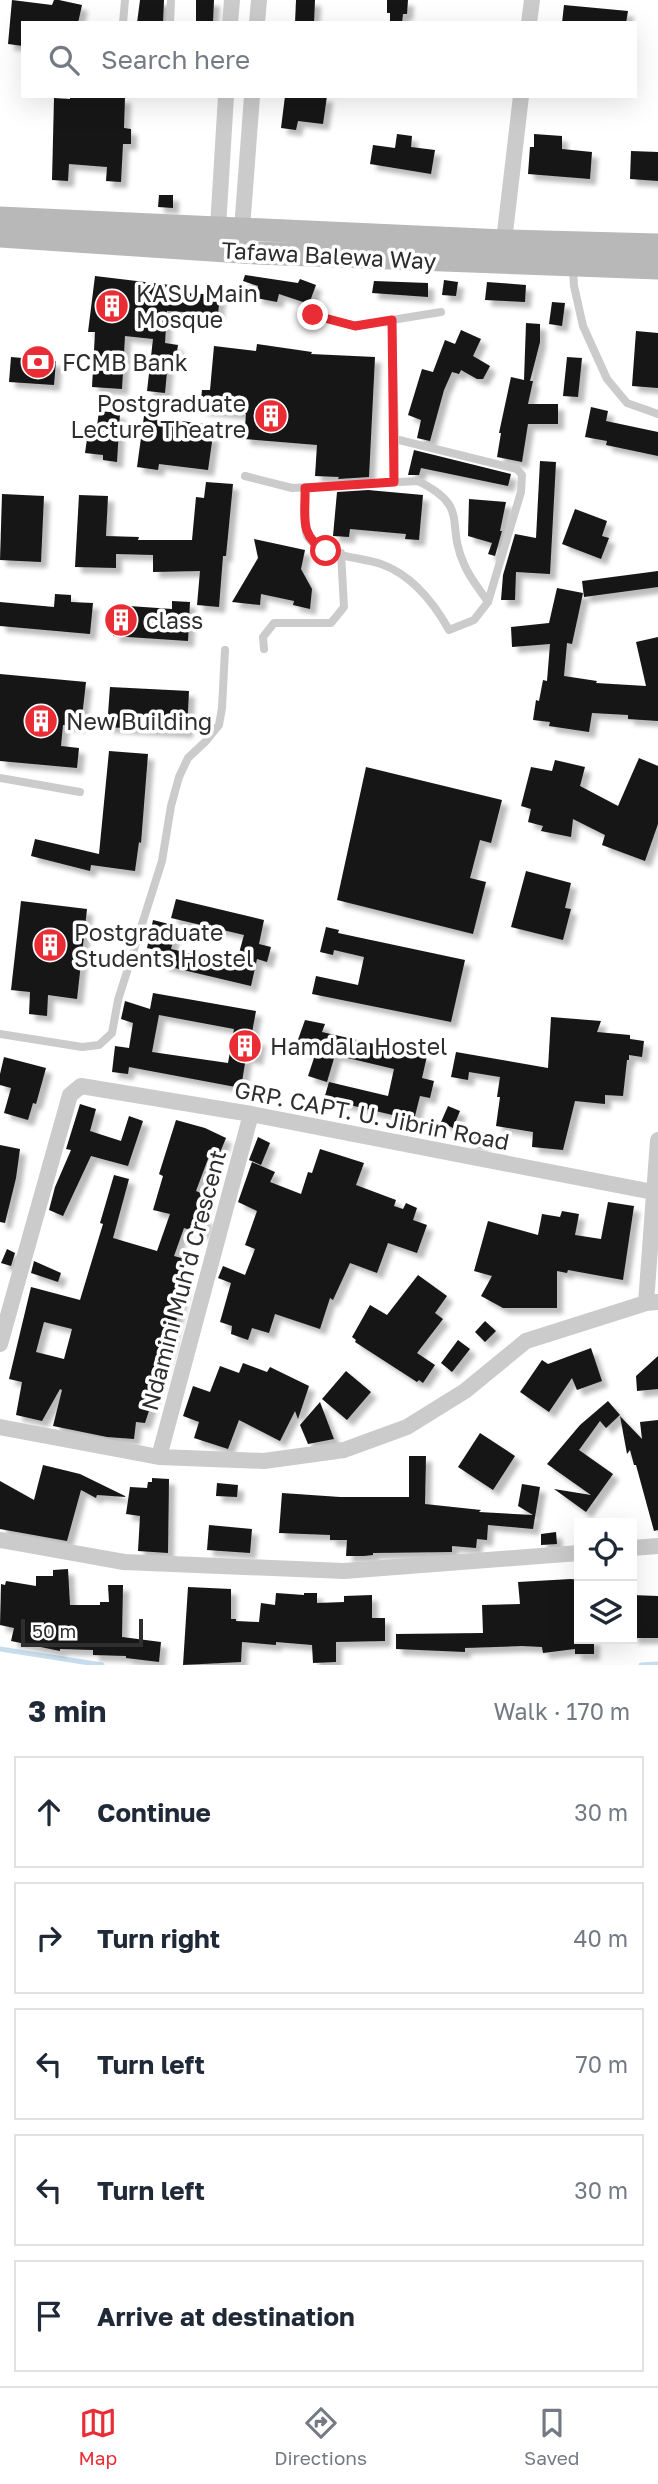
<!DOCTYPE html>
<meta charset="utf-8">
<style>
:root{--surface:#fff;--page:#f6f6f7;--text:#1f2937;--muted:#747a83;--line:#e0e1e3;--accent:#ea2c34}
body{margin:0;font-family:"Golos Text",sans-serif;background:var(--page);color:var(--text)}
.controls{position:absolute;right:21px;bottom:21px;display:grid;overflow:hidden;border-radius:0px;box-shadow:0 7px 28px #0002}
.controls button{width:63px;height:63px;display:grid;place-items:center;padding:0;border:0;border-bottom:2px solid var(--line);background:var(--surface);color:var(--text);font:35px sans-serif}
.scale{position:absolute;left:21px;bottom:18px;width:122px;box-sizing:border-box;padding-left:7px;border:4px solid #2e2e2e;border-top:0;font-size:19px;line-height:24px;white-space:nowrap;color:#2e2e2e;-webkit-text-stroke:5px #fff;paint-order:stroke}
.stop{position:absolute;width:21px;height:21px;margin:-16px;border:5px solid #ea2c34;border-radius:50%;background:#fff}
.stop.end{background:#ea2c34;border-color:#fff;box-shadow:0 2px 7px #0008}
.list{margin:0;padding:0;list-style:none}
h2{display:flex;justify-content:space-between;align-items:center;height:91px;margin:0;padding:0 28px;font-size:30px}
h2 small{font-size:23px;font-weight:400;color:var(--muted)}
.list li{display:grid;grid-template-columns:46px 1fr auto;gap:21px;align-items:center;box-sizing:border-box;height:112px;margin:0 14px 14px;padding:0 14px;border:2px solid var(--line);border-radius:0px}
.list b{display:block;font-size:26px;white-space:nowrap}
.list em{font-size:23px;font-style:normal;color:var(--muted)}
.icon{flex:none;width:38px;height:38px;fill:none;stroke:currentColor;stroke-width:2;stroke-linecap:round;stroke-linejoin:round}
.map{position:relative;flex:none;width:658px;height:1665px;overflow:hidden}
.search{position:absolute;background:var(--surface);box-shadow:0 7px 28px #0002;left:21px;right:21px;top:21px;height:77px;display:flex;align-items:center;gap:18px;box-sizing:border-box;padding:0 24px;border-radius:0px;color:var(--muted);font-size:26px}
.sheet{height:721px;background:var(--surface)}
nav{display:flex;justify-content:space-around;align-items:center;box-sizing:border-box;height:98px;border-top:2px solid var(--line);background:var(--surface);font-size:19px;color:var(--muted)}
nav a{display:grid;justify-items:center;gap:4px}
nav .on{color:var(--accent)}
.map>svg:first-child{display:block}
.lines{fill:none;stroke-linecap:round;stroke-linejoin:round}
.stream{stroke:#c7dded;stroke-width:5}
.building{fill:#151515;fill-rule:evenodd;filter:url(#shadow)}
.service{stroke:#cbcbcb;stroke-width:8}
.minor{stroke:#cbcbcb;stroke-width:16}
.secondary{stroke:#b8b8b8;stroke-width:23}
.route{stroke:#ea2c34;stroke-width:9}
.labels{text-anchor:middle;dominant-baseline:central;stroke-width:7;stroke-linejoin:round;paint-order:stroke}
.street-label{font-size:23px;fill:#2e2e2e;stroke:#fff}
.poi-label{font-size:23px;fill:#2e2e2e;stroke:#fff;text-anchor:start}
</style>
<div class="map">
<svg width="658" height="1665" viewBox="0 0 658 1665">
<defs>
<filter id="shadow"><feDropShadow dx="6" dy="6" stdDeviation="2" flood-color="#0004"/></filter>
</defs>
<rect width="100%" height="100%" fill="#fff"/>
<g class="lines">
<path class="stream" d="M0,1649L102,1665
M641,1665L658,1664"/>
</g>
<path class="building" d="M12,0L52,5L54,0H59L82,5L78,23H23V46L8,44Z
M140,0H164L163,23H137Z
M196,0H214L213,22H196Z
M296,0H315L314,23H295Z
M387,0H408L407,14H403L402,23H390V13H387Z
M564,5L628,11L626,23H562Z
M70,96L125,97L124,128L131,129V144H123L121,182L106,181L107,167L69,164L68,181L52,180L54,98L70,99Z
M285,96H327L323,124L298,121L296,130L281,128Z
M397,134L412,136L411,147L435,150L431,174L370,164L373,145L395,148Z
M534,134L562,136V149L592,152L590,179L528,174L530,147H534Z
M631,151L658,152V181L630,179Z
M159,195H173V208L158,207Z
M245,275L298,283L300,279L316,285L309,304L279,294L277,302L256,298L258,286L243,281Z
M95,276L170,285V292L220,295L218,314L167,311L165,343L178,345L176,358L171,357L168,361L165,393L147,391L153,339L125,336L122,389L92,387L95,332H88Z
M444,280L458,282L456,296L442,295Z
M374,281L428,283V297L372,293Z
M487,282L526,285L525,302L485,300Z
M552,302L565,303L562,326L549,324Z
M526,323L540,324V342L530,381H533L528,404H558V424H528L522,462L497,457L501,433H499L511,377L524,380Z
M461,330L481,339L473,356L490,366L483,379H477L461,370L459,374L452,372L444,390L430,441L417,438L421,420L408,415L422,369L433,372L445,340L455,344Z
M636,331L658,333V388L632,386Z
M257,344L312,352L311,354L375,357L369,477L338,479L339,477L315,476L317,445L244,439L246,414L200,409L202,390H210L214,346L256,351Z
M11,357L56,361L54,385L9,382Z
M567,357L582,358L578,397L563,396Z
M591,407L608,411L606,421L658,432V456L606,445L607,441L585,437Z
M99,411L120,413L117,462L103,460V455L85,453L89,425L97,426Z
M144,416L204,424L203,434L213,435L208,470L159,464L158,470L137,467Z
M414,450L511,474L508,486L421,468L419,475H408Z
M540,461L556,462L550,574L516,572L515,600H501L503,575L515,534L536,538Z
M206,482L233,484L226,556H223L219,607L197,605L200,571L153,572V555L116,554V568L75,567L79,495L108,496L106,536L139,537L138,540H192L196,497L204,498Z
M368,490L423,495L419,540L405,539L406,534L350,529L349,537L333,536L337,492Z
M2,494L44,496L41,562L0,560Z
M469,499L506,502L500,531H502L495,556L488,554L492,543L468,536Z
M575,509L607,521L602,536L609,538L601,559L562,544Z
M254,539L305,550L301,569L312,589L310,609L293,605L294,601L261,594L260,605L232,602L258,558Z
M658,571V587L584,597L582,581Z
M557,588L583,593L572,644L567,643L564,676L597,681L596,683L646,686L636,642L658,637V721L628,719V715L592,713L589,732L549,726L550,722L533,720L536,700L539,701L543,680L547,681L550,644L512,647L511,627L549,623Z
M55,594L71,595V602L93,603L90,634L0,626V602L54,607Z
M172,601L190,602L188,641L113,636L115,605L172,609Z
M0,674L86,682L81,726L63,725L61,746L79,748L77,768L0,761Z
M110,687L189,691L187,732L107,727Z
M109,751L148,754L141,843L139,842L135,871L91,865L90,871L31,856L35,839L99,854Z
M639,758L658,766V824L645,861L602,845L605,835L573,819L571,837L541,831L543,826L528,822L531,809L521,806L531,767L552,771L555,760L585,767L580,786L618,806Z
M366,767L502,800L491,843L480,840L470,878L486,882L473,934L337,900Z
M526,871L571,883L565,908L571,909L563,940L511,927Z
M176,899L264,920L259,944L271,947L267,962L257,959L251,986L162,965L165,952L147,948L153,920L177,926L171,949L236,964L244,935L171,918Z
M21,901L87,909L77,999L48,995L47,1016L29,1014L30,992L11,990Z
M326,927L339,930L338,933L465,960L451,1022L312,994L316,976L358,985L364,957L334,950L333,955L320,952Z
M153,993L256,1011L251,1038L260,1040L257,1059L246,1057L241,1088L129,1067L128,1074L112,1072L115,1046L129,1048L133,1023L121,1019L125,1001L150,1009ZM159,1015L234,1029L228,1063L152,1052Z
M551,1017L601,1021L597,1032L630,1035V1039L644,1041L642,1057L629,1055V1060H627L623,1096L605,1095V1104L575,1101L563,1150L532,1147L533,1132L496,1126L500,1097H497L500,1077L469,1072L468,1080L451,1077L456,1052L548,1068Z
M305,1020L325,1024L322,1032L427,1056L422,1078L434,1081L430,1098L420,1096L414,1120L324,1099L329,1082L388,1096L394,1069L335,1055L327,1082L308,1076L315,1055L295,1048Z
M4,1057L46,1068L36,1104L33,1103L28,1120L4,1113L11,1088L0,1085V1074Z
M80,1104L96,1109L90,1131L121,1141L129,1116L143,1121L128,1166L91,1156L63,1216L49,1210L55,1187L71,1150L66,1149Z
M448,1106L460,1111L453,1128L441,1122Z
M176,1120L205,1128L226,1138L219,1155L211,1151L196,1191L208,1196L201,1217L207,1219L202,1234L184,1228L174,1256L185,1259L179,1280L186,1282L172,1337H173L145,1423L136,1422L134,1439L107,1437L53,1426L62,1390L60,1389L42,1421L16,1415L22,1382L9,1379L31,1287L80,1300L103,1224L100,1223L114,1175L129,1179L113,1238L157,1251L170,1214L153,1210L163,1176L159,1174ZM44,1322L72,1329L64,1359L36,1352Z
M469,1130L486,1133L484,1145L467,1143Z
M258,1137L270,1143L261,1165L249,1160Z
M0,1145L20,1149L16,1178L5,1223L0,1222Z
M320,1149L364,1163L356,1185L396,1200L394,1206L403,1209L406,1203L417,1208L413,1220L427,1225L417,1253L388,1243L377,1273L350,1263L333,1300L330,1298L320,1329L275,1314L269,1333L252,1328L248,1340L231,1334L232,1326L220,1322L231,1283L218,1278L223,1266L245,1275L255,1249L245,1245L257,1211L238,1202L252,1162L275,1172L270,1182L301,1194L308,1172L312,1173Z
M608,1202L634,1206L623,1280L568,1270L567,1273L557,1271V1308H503L481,1296L492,1276L474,1271L488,1221L538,1235L542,1214L560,1217L562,1211L579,1214L575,1235L601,1239Z
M7,1249L15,1253L11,1266L1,1263Z
M34,1261L61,1273L58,1282L31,1273Z
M418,1275L447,1296L435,1313L443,1319L417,1353L435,1365L423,1383L419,1380L417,1382L355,1342L356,1340L352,1337L370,1305L387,1315Z
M485,1321L496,1331L485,1342L475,1332Z
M458,1340L470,1349L452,1372L441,1363Z
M591,1348L602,1381L577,1390L572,1378L549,1412L520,1392L542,1360L548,1364Z
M658,1356V1389L637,1391L636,1376Z
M243,1363L267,1372L270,1367L309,1386L298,1419L295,1411L280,1441L239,1420L228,1449L194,1438L199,1422L183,1416L193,1386L210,1392L220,1366L239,1373Z
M346,1371L371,1392L347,1420L322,1399Z
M608,1401L620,1415L606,1428L600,1421L579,1450L613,1474L586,1512L554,1489L591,1495L547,1464L580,1425Z
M320,1402L334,1439L308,1444L300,1425Z
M620,1416L642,1439L640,1422L658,1420V1530L654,1531L636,1465H634L630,1450L627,1454Z
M480,1433L515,1456L493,1490L458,1467Z
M409,1456H426L425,1504L481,1510L479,1512L533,1515L518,1506L522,1484L540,1487L533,1529L488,1525L487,1540L477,1539L476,1548L452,1546V1552L373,1553V1555L364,1556H346L347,1540H330V1535L279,1533L282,1493L340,1497H409Z
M43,1465L80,1474L127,1497L97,1495L96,1498L81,1490L67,1541L0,1529V1481L34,1500Z
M152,1478L169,1479L168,1553L138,1551L140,1516L126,1514L130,1487L147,1488L148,1482H152Z
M217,1483L238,1485L237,1497L216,1496Z
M209,1525L252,1529L250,1553L207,1550Z
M556,1532L557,1544L541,1545V1534Z
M68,1569L70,1605H100V1602H109L108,1585H123L122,1637L161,1642L159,1662L126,1658V1656L93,1655V1650L60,1649V1651L11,1641L14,1628L0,1625L1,1584L5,1585L6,1581L36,1586V1576H53V1570Z
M571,1579L579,1580V1639H594V1654H575V1649L543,1653L542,1647L522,1646L465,1648V1652L396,1649V1634L483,1633L482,1605L520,1604L518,1582Z
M188,1587L231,1589V1619H236V1621L259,1622L261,1603L275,1605L276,1593L304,1595V1593H317V1603L344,1602V1596L372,1595V1618H385V1641L336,1642V1662L313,1663L312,1645L276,1642V1645L242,1642L241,1662L183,1665Z
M632,1595L658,1596V1638H632Z"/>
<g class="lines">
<path class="service" d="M123,23L125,0
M170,23L171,0
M573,268L574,286L583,326L607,379L627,403L658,414
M313,315L355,326L441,312
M245,476L292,488L418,481C471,507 445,523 464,564C469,577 480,590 488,602
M394,482L395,439
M305,488C305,499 303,527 307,536C318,556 361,557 381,564C412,575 434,603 449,630L474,620L488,602L521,492L522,475L517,469L395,439L392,320
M264,649L263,637L274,623H331L344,607L341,553
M0,778L80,792
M0,1034L82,1047L99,1045L112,1033L118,1000L162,861L171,806L179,777L188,758L206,741L219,725L222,708L225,650"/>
<path class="minor" d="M230,23L232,0
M257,23L259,0
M529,23L532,0
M218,227L226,96
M242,229L252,96
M504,241L521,96
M646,1303L658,1140
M0,1344L70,1095L81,1086L251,1114L653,1192
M0,1427L159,1457L264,1461L344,1450L407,1427L465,1391L526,1341L646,1303L658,1302
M159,1457L251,1114
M0,1540L124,1562L344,1571L579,1553
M632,1548L658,1546"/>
<path class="secondary" d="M0,218L504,241L658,245
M0,236L257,253L658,268"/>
</g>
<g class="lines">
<path class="route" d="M313,315L355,326L392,320L394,482L305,488C306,517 298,535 326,551"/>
</g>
<defs>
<g id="building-disc" transform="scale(1.75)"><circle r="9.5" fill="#ea2c34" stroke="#fff"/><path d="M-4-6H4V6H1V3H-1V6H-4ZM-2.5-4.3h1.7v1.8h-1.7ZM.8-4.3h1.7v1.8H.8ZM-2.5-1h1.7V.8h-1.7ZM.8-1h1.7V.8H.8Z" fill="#fff"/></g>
<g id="bank-disc" transform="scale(1.75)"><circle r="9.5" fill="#ea2c34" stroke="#fff"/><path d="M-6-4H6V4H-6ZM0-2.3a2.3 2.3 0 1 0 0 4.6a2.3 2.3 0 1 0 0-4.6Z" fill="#fff"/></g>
</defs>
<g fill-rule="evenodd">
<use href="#building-disc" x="112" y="306"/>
<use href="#bank-disc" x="38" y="362"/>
<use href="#building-disc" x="271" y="416"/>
<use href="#building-disc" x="121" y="620"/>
<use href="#building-disc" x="41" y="721"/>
<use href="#building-disc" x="50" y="945"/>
<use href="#building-disc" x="245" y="1046"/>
</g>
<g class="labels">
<g class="street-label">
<text transform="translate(329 255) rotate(3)">Tafawa Balewa Way</text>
<text transform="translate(372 1115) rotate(11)">GRP. CAPT. U. Jibrin Road</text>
<text transform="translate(183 1280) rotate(-75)">Ndamini Muh'd Crescent</text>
</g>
<g class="poi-label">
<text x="136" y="293">KASU Main<tspan x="136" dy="26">Mosque</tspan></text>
<text x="62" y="362">FCMB Bank</text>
<text x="246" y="403" text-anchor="end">Postgraduate<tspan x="246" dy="26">Lecture Theatre</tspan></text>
<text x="146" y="620">class</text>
<text x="66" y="721">New Building</text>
<text x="74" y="932">Postgraduate<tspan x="74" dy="26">Students Hostel</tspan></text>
<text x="270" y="1046">Hamdala Hostel</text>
</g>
</g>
</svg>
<div class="controls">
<button><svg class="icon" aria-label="locate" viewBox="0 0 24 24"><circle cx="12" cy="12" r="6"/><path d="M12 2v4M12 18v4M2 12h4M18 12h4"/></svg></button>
<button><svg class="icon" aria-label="layers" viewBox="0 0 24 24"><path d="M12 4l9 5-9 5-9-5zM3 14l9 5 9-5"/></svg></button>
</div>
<div class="scale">50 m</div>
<div class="stop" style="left:326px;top:551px"></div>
<div class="stop end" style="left:313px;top:315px"></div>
<div class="search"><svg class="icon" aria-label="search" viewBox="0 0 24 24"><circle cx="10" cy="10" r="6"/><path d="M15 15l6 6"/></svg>Search here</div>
</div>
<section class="sheet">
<h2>3 min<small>Walk · 170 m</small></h2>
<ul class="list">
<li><svg class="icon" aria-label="ahead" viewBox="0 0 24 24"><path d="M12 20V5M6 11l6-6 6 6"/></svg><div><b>Continue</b></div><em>30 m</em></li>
<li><svg class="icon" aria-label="right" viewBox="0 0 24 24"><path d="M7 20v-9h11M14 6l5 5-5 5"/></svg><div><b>Turn right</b></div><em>40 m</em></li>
<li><svg class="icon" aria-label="left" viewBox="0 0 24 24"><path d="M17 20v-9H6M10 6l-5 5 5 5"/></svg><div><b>Turn left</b></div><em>70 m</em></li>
<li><svg class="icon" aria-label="left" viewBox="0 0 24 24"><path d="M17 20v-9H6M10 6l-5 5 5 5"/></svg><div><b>Turn left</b></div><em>30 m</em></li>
<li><svg class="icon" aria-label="arrive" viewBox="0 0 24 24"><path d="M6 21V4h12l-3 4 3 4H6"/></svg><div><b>Arrive at destination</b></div></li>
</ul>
</section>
<nav>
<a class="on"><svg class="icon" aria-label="map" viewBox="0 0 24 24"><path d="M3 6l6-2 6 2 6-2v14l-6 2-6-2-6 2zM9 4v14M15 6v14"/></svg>Map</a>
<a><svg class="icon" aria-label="directions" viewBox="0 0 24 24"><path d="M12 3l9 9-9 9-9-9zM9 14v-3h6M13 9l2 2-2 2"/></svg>Directions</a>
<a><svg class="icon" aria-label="saved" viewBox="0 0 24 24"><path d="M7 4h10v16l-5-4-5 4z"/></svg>Saved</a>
</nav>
